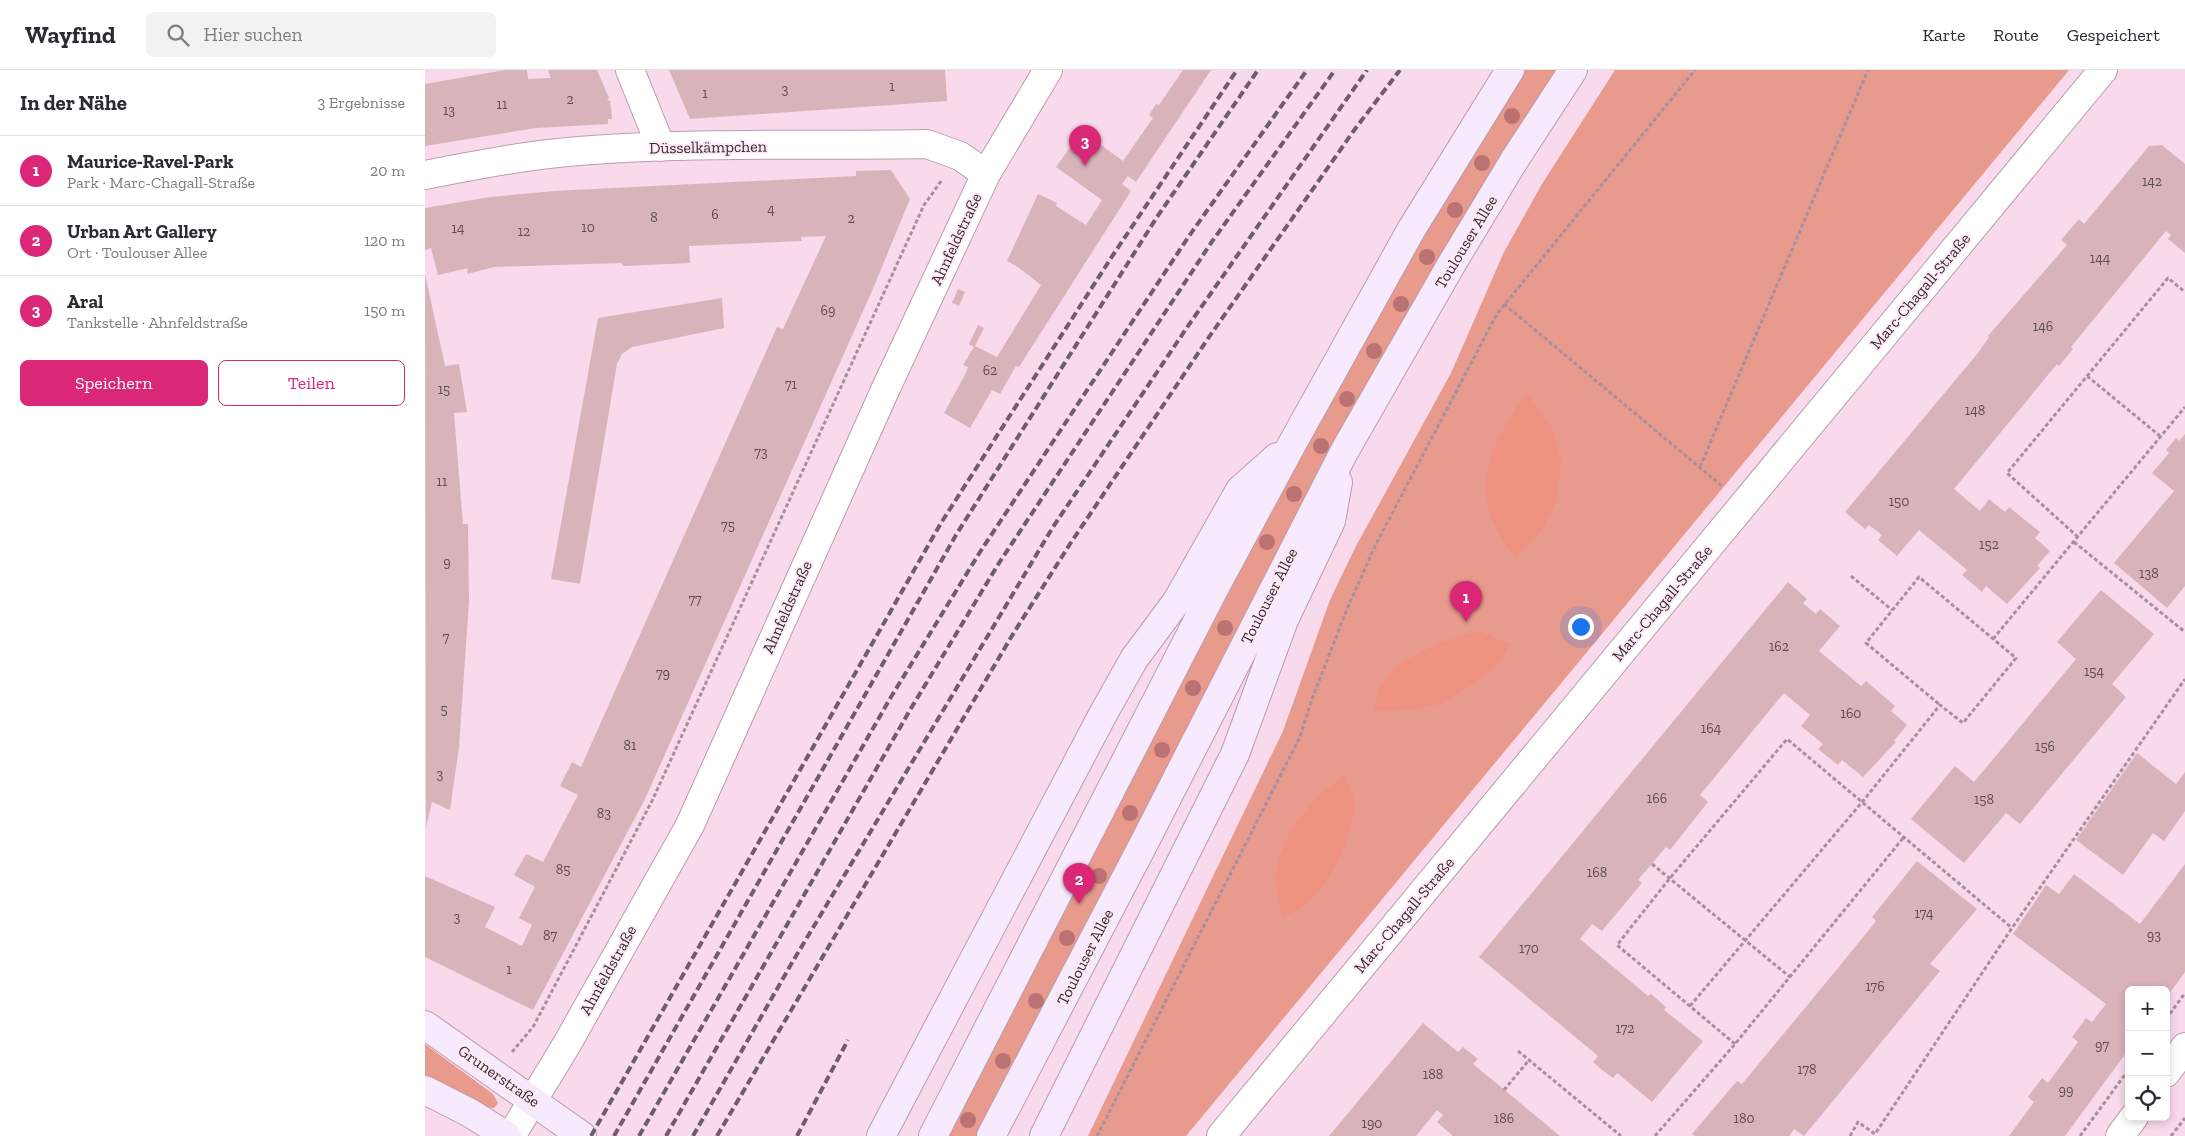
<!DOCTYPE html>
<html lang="de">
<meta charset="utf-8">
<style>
:root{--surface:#fff;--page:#f2f2f3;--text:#2b2b33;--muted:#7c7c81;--line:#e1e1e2;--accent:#db2777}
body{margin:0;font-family:"Zilla Slab",serif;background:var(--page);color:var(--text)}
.controls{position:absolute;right:15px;bottom:15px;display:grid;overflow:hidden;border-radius:8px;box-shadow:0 2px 8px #0003}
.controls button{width:45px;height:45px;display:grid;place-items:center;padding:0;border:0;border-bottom:1px solid var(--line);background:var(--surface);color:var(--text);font:25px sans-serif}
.you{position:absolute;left:1155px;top:556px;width:18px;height:18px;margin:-12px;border:4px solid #fff;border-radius:50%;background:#1a73e8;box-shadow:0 0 0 8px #1a73e833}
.badge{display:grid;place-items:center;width:32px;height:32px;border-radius:50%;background:var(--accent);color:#fff;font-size:16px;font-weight:700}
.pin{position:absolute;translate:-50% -41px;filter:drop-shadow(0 1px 2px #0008)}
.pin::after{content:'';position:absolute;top:26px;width:18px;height:15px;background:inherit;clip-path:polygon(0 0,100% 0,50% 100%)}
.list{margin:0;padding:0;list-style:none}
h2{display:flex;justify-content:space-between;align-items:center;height:65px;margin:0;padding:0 20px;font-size:21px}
h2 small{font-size:16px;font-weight:400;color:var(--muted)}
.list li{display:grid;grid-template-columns:32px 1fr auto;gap:15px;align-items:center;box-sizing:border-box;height:70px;padding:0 20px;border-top:1px solid var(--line)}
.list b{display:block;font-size:19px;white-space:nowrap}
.list p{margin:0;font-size:16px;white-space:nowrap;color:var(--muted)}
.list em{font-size:16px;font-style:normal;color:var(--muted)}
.actions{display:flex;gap:10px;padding:15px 20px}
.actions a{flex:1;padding:11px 0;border:1px solid var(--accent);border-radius:8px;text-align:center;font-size:18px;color:var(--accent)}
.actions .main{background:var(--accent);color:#fff}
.icon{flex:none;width:28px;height:28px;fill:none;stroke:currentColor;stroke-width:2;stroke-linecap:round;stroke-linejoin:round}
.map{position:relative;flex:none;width:1760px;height:1066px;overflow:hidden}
header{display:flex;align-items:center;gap:30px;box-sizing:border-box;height:70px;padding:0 25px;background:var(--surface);border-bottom:1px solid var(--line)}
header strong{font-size:24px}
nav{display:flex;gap:28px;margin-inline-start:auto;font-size:18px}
.search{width:350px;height:45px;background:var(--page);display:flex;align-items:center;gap:12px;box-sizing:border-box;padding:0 18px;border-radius:8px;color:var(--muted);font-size:19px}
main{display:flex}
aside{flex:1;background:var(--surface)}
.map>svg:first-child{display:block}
.green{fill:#e89a8c}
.forest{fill:#ef9282}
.building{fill:#d9b3ba}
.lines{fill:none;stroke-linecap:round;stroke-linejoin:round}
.minor-casing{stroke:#bb9caf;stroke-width:30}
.secondary-casing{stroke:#bb9caf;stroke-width:30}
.path{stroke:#a7909e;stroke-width:3;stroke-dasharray:4 2.5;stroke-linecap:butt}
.minor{stroke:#fff;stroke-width:28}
.secondary{stroke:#f8eafd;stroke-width:28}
.rail{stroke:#6f5d69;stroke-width:4;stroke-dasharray:8 4;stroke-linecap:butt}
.tree{fill:#bb7273}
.labels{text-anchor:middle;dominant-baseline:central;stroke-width:4;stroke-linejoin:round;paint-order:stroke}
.number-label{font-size:14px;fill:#5e4c53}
.street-label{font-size:16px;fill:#352931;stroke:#feeaf6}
</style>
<header>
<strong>Wayfind</strong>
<div class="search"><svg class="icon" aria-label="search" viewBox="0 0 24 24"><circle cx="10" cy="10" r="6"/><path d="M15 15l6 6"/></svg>Hier suchen</div>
<nav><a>Karte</a><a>Route</a><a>Gespeichert</a></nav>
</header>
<main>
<aside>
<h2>In der Nähe<small>3 Ergebnisse</small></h2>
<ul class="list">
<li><span class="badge">1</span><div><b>Maurice-Ravel-Park</b><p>Park · Marc-Chagall-Straße</p></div><em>20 m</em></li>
<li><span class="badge">2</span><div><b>Urban Art Gallery</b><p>Ort · Toulouser Allee</p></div><em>120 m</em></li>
<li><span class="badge">3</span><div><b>Aral</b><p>Tankstelle · Ahnfeldstraße</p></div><em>150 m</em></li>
</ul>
<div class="actions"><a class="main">Speichern</a><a>Teilen</a></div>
</aside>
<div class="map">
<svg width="1760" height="1066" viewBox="0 0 1760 1066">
<rect width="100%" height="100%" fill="#f9d9ec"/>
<path class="green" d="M1101,0H1135L553,1066H521L629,860L782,559L961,226Z
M1190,0H1644L761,1066H663L858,661L905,530L930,478L1026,303L1079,182L1117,114Z
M0,974L68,1024L73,1033L69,1038L61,1037L0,1005Z"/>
<path class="forest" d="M1102,322L1127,358L1136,390L1132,429L1116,462L1090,487C1040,425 1062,380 1102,322Z
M1055,561L1085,574L1074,593L1045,616L1016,634L988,639L948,640L955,616L975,593L1012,574Z
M920,705C923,714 928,724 930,734C931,739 928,747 926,753C918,790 895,834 857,847C854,832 849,812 852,797C860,759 889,726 920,705Z"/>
<path class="building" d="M80,0H102L103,9L126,8L123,0H172L184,28L182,31L185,30L187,49H183V54L111,58L0,76V14Z
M244,0H520L522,31L265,49Z
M758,0H786L711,112L703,106L697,114L706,121L594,297L591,296L575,324L567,320L545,358L519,343L541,303L543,297L538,295L549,277L544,274L553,255L559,258L550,276L572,287L616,215L593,197L582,191L613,124L632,133L631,136L661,155L677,130L631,97L657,61L698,91L728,48L724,45L731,34L734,35Z
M1737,75L1760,94V183L1743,169L1746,165L1741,161L1646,277L1648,279L1634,296L1632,294L1529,419L1555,441L1564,429L1580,442L1584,437L1615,462L1610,468L1625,481L1612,496L1615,498L1582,534L1561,516L1557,522L1537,505L1542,500L1494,460L1472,486L1453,470L1457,465L1444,455L1440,459L1420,442L1553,283L1564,267L1563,266L1642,175L1636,170L1654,149L1659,154L1724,76Z
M466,100L485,129L447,221L220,729L108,940L0,887V806L70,837L60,857L97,876L107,855L94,848L110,817L89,805L101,784L118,792L153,725L135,716L147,692L156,697L352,257L358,259L401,166L376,167L377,171L264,176L265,193L198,196L197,193L69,197L42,204L43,198L13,205L6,178L0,180V138L65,127L129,121L431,106V101Z
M0,204L20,296L34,294L42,342L29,343L38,454H43L44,531L34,677L25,740L7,732L1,757Z
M533,219L540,222L534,236L527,233Z
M297,228L299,258L207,277L197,284L192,294L155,514L126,509L173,248Z
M1760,364V516L1742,538L1689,493L1749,421L1727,403L1744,383L1741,380L1751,368L1754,371Z
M1363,512L1382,529L1378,533L1391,544L1395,539L1415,556L1394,581L1436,616L1441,611L1470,636L1466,641L1482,655L1469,671L1471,672L1438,707L1417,690L1413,695L1393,679L1398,674L1376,656L1385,645L1359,623L1275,725L1283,732L1245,780L1241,777L1213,810L1217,813L1177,861L1167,854L1155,869L1223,926L1226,924L1241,937L1239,940L1278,971L1227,1032L1192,1003L1188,1008L1177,1000L1168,992L1173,986L1054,887Z
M1676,520L1729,564L1687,614L1701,627L1595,754L1581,743L1539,793L1486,749L1530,696L1549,712L1580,675L1651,589L1632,572Z
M1712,683L1751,714L1760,702V741L1739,771L1728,763L1698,805L1651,770Z
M1492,791L1552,839L1505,894L1515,901L1379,1066L1369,1059L1364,1066H1270L1267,1064L1312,1011L1317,1014L1418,892L1451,851L1447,847Z
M1760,794V902L1741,928V920H1704V979L1640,1066H1584L1609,1032L1603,1027L1617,1008L1623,1013L1653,972L1647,967L1661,948L1667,952L1681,934L1588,864L1621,815L1634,824L1649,804L1715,854Z
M998,953L1033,982L1038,977L1053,989L1048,994L1135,1066H1028L1012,1052L1018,1045L1012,1040L991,1066H904Z"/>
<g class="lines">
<g class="minor-casing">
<path id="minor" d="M205,0L236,77
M0,105C51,95 102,85 154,81C269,72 386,76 502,74L535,86L561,104
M1741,1003L1760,977
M86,1066L142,974L265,755L461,318L561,104L623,0
M796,1066L1678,0
M1695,1066L1709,1047"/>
</g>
<g class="secondary-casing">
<path id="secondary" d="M0,955L157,1066
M0,1020L45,1043L82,1066
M456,1066L677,646L709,589L752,531L815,420L852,387
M508,1066L788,521L867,374L986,160L1085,0
M566,1066L718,775L919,382L1026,195L1090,89L1148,0
M619,1066L810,684L859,550L906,451L913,412"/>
</g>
<path class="path" d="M1079,234L1297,416
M1662,306L1735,366
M1275,397L1443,0
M1653,467L1582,403L1743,208L1760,222
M1649,472L1760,562
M1426,506L1467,540
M1568,569L1760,337
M1227,794L1365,907
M1265,936L1438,731L1515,635L1538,653L1591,588L1494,507L1441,573L1515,635
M1741,949L1760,923
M1310,974L1192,875L1245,808L1362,669L1587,858
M1093,981L1196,1066
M87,982L108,957L227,731L499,135L517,110
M1079,1020L1104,990
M672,1066L875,667L887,629L922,539L951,474L1072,244L1270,0
M1230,1066L1310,974L1479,767
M1425,1066L1433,1052L1450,1064L1587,858L1760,609
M1655,1066L1704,999
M1746,1066L1760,1048"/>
<use href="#minor" class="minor"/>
<use href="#secondary" class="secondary"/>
<path class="rail" d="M166,1066L516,453L686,188L812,0
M189,1066L531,465L732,147L833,0
M214,1066L466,627L555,482L764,166L882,0
M241,1066L485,640L574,493L786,173L910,0
M268,1066L368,891L628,457L763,256L942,0
M292,1066L588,564L645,474L784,267L930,59L975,0
M372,1066L423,970"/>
</g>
<g class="tree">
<circle cx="1087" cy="46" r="8"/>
<circle cx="1057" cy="93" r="8"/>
<circle cx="1030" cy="140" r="8"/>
<circle cx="1002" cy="187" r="8"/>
<circle cx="976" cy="234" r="8"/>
<circle cx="949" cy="281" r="8"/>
<circle cx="922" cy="329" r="8"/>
<circle cx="896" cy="376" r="8"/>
<circle cx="869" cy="424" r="8"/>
<circle cx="842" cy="472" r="8"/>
<circle cx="800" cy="558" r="8"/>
<circle cx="768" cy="618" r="8"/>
<circle cx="737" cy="680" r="8"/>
<circle cx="705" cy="743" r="8"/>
<circle cx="674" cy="806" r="8"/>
<circle cx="642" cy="868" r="8"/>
<circle cx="611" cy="931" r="8"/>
<circle cx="578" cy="991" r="8"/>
<circle cx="543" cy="1050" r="8"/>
</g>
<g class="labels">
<g class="number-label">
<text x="467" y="16">1</text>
<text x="360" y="19">3</text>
<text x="280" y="23">1</text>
<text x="145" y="29">2</text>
<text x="77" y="34">11</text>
<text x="24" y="40">13</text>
<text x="1727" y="111">142</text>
<text x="346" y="139">4</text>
<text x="290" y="144">6</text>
<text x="229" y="147">8</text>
<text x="426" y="148">2</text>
<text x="163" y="157">10</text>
<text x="33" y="158">14</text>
<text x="99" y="161">12</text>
<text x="1675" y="188">144</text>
<text x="403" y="240">69</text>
<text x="1618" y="256">146</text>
<text x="565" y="300">62</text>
<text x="366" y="314">71</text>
<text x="19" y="319">15</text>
<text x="1550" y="340">148</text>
<text x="336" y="382">73</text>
<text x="17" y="411">11</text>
<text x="1474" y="431">150</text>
<text x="303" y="455">75</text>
<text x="1564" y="474">152</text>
<text x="22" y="492">9</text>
<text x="1724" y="503">138</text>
<text x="270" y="529">77</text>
<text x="21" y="567">7</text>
<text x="1354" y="576">162</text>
<text x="1669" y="601">154</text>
<text x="238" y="603">79</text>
<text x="19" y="639">5</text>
<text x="1426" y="643">160</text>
<text x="1286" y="658">164</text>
<text x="205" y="675">81</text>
<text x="1620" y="676">156</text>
<text x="15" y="704">3</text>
<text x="1232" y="728">166</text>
<text x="1559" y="729">158</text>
<text x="179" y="743">83</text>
<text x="138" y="799">85</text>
<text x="1172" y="802">168</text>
<text x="1499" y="843">174</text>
<text x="32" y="847">3</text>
<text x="125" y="865">87</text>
<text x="1729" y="865">93</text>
<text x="1104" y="878">170</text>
<text x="84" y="899">1</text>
<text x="1450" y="916">176</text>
<text x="1200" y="958">172</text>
<text x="1677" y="975">97</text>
<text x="1382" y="999">178</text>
<text x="1008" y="1004">188</text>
<text x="1641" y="1020">99</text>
<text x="1079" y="1048">186</text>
<text x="1319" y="1048">180</text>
<text x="947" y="1053">190</text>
</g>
<g class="street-label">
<text transform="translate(283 77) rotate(-1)">Düsselkämpchen</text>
<text transform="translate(531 169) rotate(-65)">Ahnfeldstraße</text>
<text transform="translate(1041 172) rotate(-59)">Toulouser Allee</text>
<text transform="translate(1495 221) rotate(-50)">Marc-Chagall-Straße</text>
<text transform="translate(844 526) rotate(-63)">Toulouser Allee</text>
<text transform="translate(1237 533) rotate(-50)">Marc-Chagall-Straße</text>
<text transform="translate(362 537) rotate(-66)">Ahnfeldstraße</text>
<text transform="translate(979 845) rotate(-50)">Marc-Chagall-Straße</text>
<text transform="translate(660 887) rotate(-63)">Toulouser Allee</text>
<text transform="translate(183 900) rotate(-61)">Ahnfeldstraße</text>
<text transform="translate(74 1006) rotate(35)">Grunerstraße</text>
</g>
</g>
</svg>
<div class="controls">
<button>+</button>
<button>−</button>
<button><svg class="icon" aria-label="locate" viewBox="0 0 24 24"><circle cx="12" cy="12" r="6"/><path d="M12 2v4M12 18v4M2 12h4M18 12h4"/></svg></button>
</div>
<div class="you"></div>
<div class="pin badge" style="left:1041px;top:552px">1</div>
<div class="pin badge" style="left:654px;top:834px">2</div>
<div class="pin badge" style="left:660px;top:96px">3</div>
</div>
</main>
